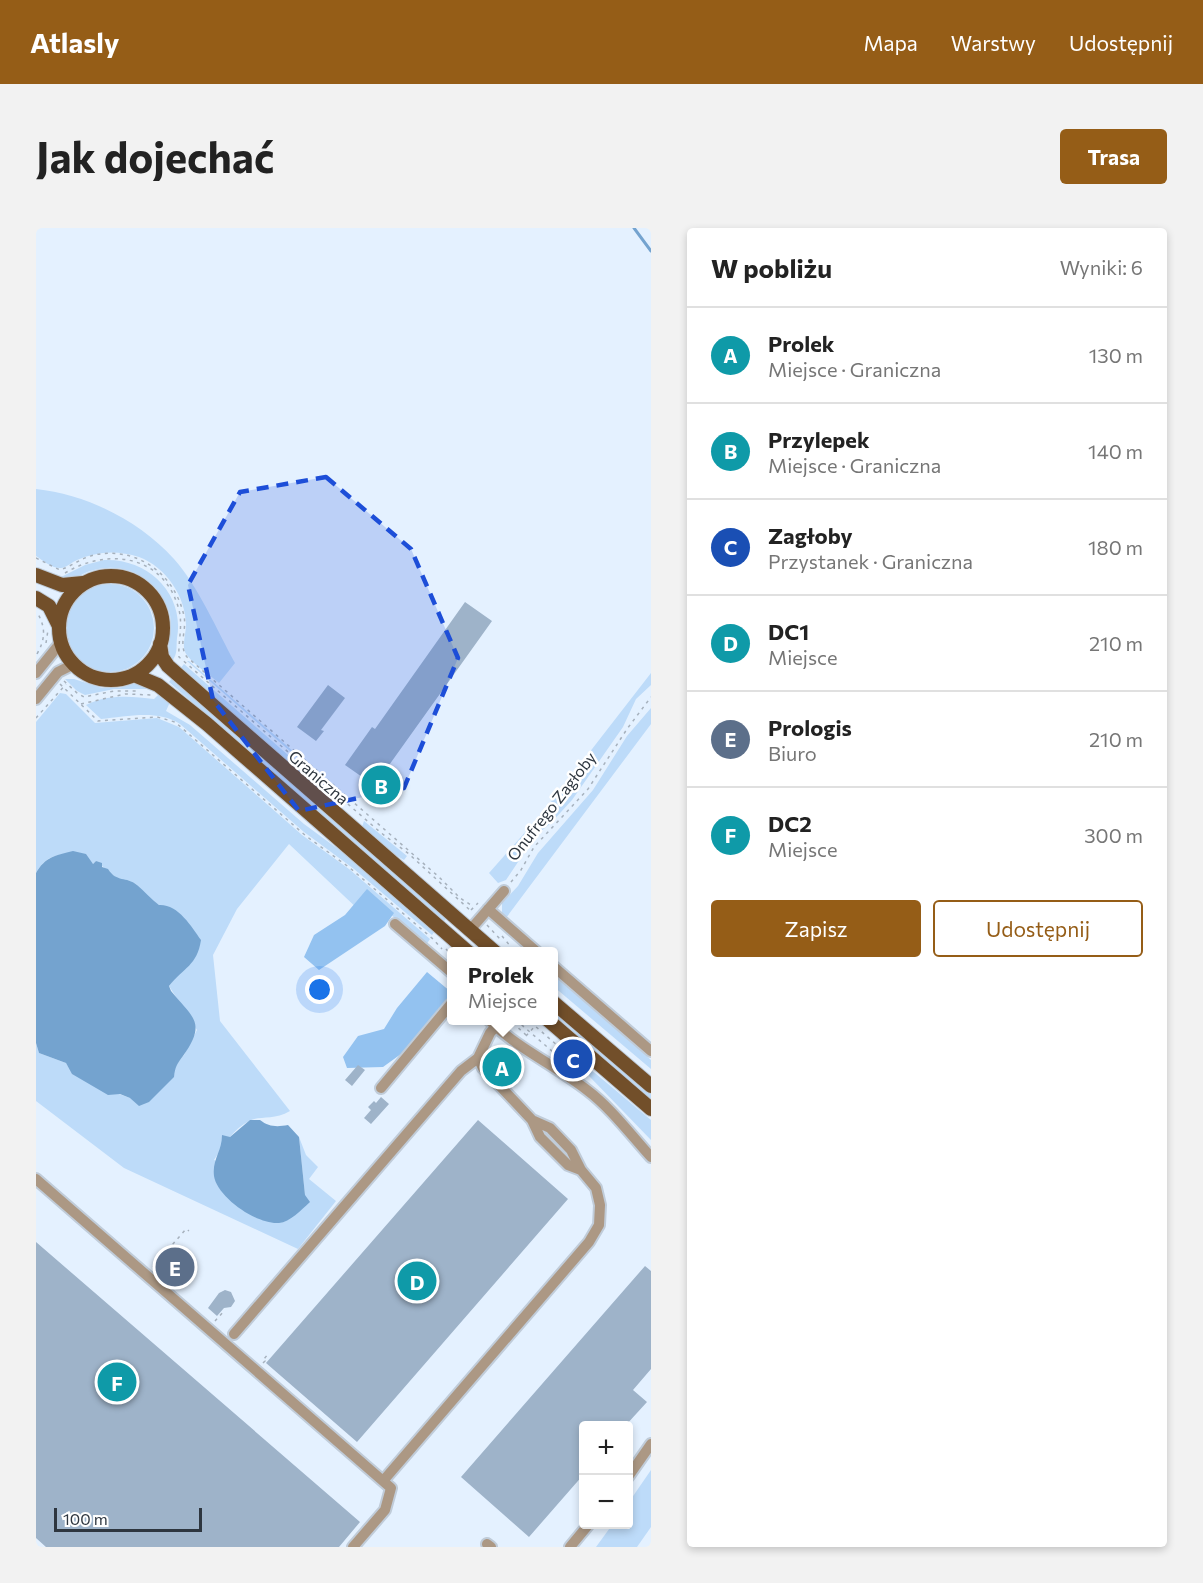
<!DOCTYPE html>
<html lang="pl">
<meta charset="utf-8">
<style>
:root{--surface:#fff;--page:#f2f2f2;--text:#222;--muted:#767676;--line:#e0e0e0;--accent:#955d17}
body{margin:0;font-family:Commissioner,sans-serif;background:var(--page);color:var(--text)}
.controls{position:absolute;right:18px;bottom:18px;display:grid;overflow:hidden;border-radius:6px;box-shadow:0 3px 9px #0003}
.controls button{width:54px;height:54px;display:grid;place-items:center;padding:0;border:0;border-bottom:2px solid var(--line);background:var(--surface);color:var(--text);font:30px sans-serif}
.scale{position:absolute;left:18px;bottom:15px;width:148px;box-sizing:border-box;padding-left:6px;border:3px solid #2e363f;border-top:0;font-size:16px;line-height:21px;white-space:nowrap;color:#2e363f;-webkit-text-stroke:4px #fff;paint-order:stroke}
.you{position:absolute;left:284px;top:762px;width:21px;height:21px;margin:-15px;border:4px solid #fff;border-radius:50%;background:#1a73e8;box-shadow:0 0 0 9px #1a73e833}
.badge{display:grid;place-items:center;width:39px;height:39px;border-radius:50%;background:var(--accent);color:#fff;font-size:20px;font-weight:700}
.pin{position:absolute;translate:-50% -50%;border:3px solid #fff;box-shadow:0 2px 6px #0006}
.popup{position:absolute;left:411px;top:719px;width:111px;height:78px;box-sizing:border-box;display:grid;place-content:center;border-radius:6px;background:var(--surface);filter:drop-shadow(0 2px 4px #0005);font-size:20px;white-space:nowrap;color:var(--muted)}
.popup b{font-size:22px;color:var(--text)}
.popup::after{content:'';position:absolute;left:50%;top:100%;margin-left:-12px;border:12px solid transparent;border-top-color:var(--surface)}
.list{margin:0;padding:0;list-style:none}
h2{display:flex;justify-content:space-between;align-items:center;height:78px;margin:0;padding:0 24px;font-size:26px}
h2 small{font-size:20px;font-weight:400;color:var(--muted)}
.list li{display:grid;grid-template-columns:39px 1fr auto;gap:18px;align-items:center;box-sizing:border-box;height:96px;padding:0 24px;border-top:2px solid var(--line)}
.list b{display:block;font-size:22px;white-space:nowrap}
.list p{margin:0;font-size:20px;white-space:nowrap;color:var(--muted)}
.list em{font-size:20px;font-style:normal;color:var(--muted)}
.actions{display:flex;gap:12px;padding:18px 24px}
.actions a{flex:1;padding:14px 0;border:2px solid var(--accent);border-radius:6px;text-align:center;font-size:21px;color:var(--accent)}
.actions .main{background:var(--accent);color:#fff}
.map{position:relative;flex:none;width:615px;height:1319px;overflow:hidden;border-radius:6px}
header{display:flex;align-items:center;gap:36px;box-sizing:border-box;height:84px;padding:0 30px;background:var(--accent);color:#fff}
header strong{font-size:28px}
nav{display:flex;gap:33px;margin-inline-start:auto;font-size:21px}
.intro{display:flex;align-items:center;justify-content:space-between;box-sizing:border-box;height:144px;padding:0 36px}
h1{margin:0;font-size:42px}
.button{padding:15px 27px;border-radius:6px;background:var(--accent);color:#fff;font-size:21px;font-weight:700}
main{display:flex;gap:36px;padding:0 36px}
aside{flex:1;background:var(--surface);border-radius:6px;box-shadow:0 3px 9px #0003}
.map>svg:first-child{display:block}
.green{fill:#bddbf9}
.forest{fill:#93c2f0}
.water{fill:#74a3cf}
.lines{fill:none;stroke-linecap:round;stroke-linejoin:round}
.stream{stroke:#74a3cf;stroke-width:3}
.building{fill:#9eb3c9}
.minor-casing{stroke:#c0ccd9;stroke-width:14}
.major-casing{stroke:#c0ccd9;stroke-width:16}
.path{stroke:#a6b1bd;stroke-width:1.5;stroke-dasharray:3 4.5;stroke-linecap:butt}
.minor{stroke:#ac9884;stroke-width:10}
.major{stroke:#724f2a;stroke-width:14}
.marked{fill:#1d4ed8;fill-opacity:0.2;stroke:#1d4ed8;stroke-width:4.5;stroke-dasharray:12 8;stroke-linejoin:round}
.labels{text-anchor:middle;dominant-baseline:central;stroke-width:5;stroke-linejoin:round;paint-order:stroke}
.street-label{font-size:16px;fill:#2e363f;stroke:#fff}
</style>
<header>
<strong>Atlasly</strong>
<nav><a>Mapa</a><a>Warstwy</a><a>Udostępnij</a></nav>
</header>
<div class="intro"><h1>Jak dojechać</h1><a class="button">Trasa</a></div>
<main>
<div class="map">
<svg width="615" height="1319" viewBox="0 0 615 1319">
<rect width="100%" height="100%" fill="#e4f1ff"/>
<path class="green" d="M0,261C50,266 104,293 138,331C161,356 182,404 199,435L183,455C175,448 153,433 149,424C146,417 150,405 150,397C150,369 130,339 103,329C82,322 61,323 41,332C36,334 30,340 25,340C17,341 6,332 0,328Z
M68,332C112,330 149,366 141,410C140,419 142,426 136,433C128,419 137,403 134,387C125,353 92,333 58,342C41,346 44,353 23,350L49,337Z
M30 400a44 44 0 1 1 88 0a44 44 0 1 1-88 0Z
M151,433H153L265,530L263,531Z
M148,436L252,527L261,534L254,536L144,441Z
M615,445V457L600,471L587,499L536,572L514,596L500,607L470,652L462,655L453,645L508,583Z
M136,450L411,690L407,694L133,454Z
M29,451H38L66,460H83L100,455L115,458L110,461H78L49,467L41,463Z
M24,465L30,466L59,495L121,490L143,499L266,607L313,641L394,711L390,717L354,686L343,701L253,616L201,681L177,727L184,793L254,883C237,893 224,887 213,893C197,901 187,918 178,932L269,967L263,909L270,927L282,939L273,951L300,973L262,1021L88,940L0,873V815L3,825L30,835L37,846L72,866H83L94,870L139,838L148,827L161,802L133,758L143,745L123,677L108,666L100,656L83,652L60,633L57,636C36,623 13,621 0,645V494Z
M124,465L134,474L130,483L154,497L268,596L317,632L399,703L396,707L318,641L268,604L144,496C121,481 90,489 65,491L50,477C70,466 96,468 118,471Z
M615,480V496L470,690L466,686V675L482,658L502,625L557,562L591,508Z
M328,593L371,628L368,632L356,625L326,599Z
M517,742L615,832V841L517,758Z
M517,782L615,866V873L517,789Z
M550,839L559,845L615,892V912L553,848Z
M615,1242V1299L601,1319H560L576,1297L592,1296L593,1274Z"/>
<path class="forest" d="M331,661L358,685L349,698L283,742L268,729L278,707L309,687Z
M391,744L415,764V767L365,826L347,839L311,840L307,829L322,808L348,801L361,780Z"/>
<path class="water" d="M37,623L50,626L57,636L60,633L66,635V639L72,641C81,655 90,648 101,657C108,663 115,671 123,677C142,676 155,698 165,712C161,738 148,739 133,758L135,763C157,790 171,794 147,828C141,836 139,839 138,849L113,874L103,878L94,870L84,866L72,867L36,846L30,835L3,825L0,815V645C9,629 20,627 37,623Z
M214,892H224C233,899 241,899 252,897L263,909L269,967L274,974C265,982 254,994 243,995C221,997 181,969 178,948C176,931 186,924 186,907L194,909Z"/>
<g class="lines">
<path class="stream" d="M598,0L615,23"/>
</g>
<path class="building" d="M429,374L456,393L346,547L349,550L344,556L342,554L339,558L309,537L336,499L339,501Z
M292,457L309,470L285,502L288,503L280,513L261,499Z
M322,837L329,842L316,858L309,852Z
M345,869L353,876L335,896L328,890L335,882L332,879L338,873L340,875Z
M442,892L532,971L321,1214L230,1135Z
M0,1014L324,1294L303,1319H10L0,1310Z
M147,1023L158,1032L141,1051L123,1037L130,1029L137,1036Z
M609,1038L615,1043V1141L597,1162L611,1174L590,1197H548V1246L493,1309L425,1249Z
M189,1062L195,1064L199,1073L195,1079L188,1080L181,1088L172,1080L183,1065Z"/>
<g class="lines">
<g class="minor-casing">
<path id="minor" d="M0,445L26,413
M0,471L22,444L38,436
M452,681L501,724
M359,696L415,744
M434,702L468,663
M517,738L615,823
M453,792C482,821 519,837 551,862C575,880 595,907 615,929
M465,792L454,805L442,830L447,840L496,892L504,909L532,937L545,942
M345,860L415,776
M0,951L355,1260L349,1282L317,1319
M198,1106L425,843L442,830
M592,1249L615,1216
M347,1253L553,1014L563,997L564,977L560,960L545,942L535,922L514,900L496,892
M451,1316L455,1319
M534,1319L553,1296"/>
</g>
<g class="major-casing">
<path id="major" d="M0,347L26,357L47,355
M23 400a52 52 0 1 1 104 0a52 52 0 1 1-104 0Z
M0,370L13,378L23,398
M124,416L126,429L132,438L459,724
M98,447L122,457L171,496L432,724
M517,774L615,858
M512,792L615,881"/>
</g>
<path class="path" d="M0,330L24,342C36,338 45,330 58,327C101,318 139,346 148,388C151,402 142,417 151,429L403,649L424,670L435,677
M29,345C72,319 129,327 143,382C147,398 142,413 143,429L344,604L373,626L436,684
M10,415L12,402
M1,426C9,412 10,400 2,386
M28,453L41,465L48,469L78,463H104
M24,456L62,493L121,489L139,494L270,608L314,640L397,711L406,721
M45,476L89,466L117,467
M0,490L30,456
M475,654L485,642L498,619L552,561L591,501L615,469
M435,682L442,675
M451,697L464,711
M466,708L479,724
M471,720L474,724
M410,721L415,727
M480,792L524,830
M477,795L490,807
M490,808L499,798L522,818
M117,1039L150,1001L153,1003
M149,1042L159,1052
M179,1093L188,1083
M227,1135L229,1133L227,1132L233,1125"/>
<use href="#minor" class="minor"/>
<use href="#major" class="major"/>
</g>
<path class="marked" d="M290,249L375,321L422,430L368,560L263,583L177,472L152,357L204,264Z"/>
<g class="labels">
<g class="street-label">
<text transform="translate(283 549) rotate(41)">Graniczna</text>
<text transform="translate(515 578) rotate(-52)">Onufrego Zagłoby</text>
</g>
</g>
</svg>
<div class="controls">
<button>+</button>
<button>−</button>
</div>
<div class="scale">100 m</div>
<div class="you"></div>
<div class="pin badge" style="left:466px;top:839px;background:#0f9aa8">A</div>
<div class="popup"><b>Prolek</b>Miejsce</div>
<div class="pin badge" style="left:345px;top:557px;background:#0f9aa8">B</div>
<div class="pin badge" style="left:537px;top:831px;background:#1a4fb4">C</div>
<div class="pin badge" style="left:381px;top:1053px;background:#0f9aa8">D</div>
<div class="pin badge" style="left:139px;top:1039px;background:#5c6f8a">E</div>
<div class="pin badge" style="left:81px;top:1154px;background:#0f9aa8">F</div>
</div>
<aside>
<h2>W pobliżu<small>Wyniki: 6</small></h2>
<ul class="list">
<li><span class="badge" style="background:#0f9aa8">A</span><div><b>Prolek</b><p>Miejsce · Graniczna</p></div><em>130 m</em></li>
<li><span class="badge" style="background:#0f9aa8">B</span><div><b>Przylepek</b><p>Miejsce · Graniczna</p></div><em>140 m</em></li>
<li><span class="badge" style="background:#1a4fb4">C</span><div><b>Zagłoby</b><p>Przystanek · Graniczna</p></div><em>180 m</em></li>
<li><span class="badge" style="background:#0f9aa8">D</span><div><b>DC1</b><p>Miejsce</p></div><em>210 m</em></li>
<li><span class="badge" style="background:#5c6f8a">E</span><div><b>Prologis</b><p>Biuro</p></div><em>210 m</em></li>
<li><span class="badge" style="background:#0f9aa8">F</span><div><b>DC2</b><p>Miejsce</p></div><em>300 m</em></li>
</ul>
<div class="actions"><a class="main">Zapisz</a><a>Udostępnij</a></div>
</aside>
</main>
